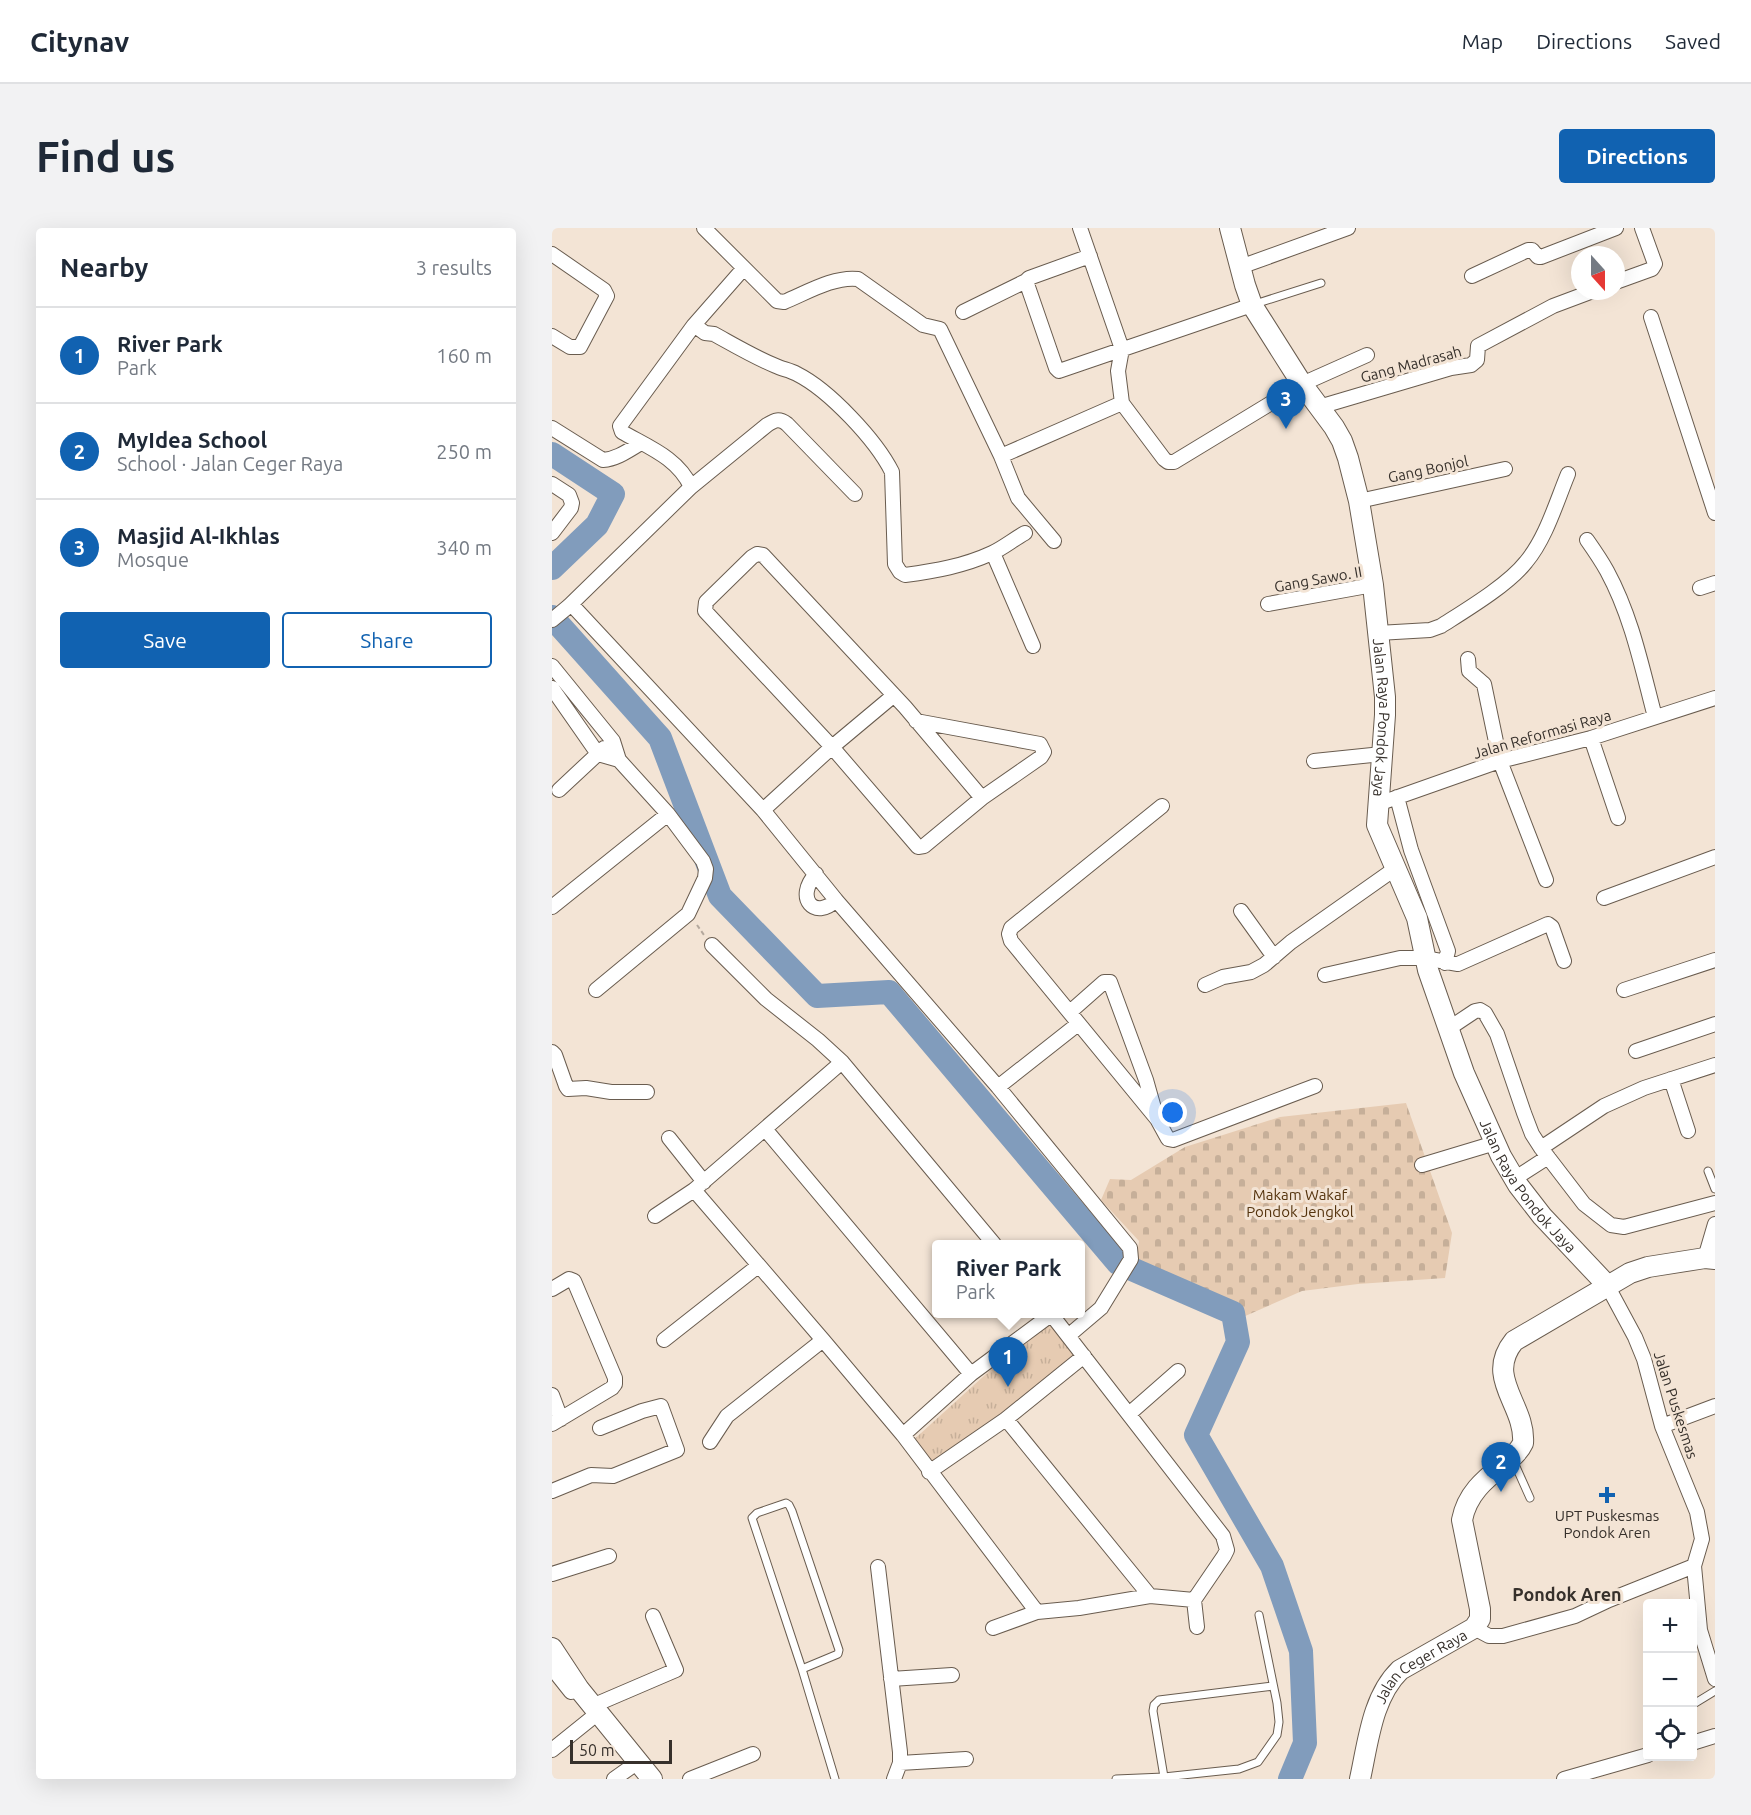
<!DOCTYPE html>
<meta charset="utf-8">
<style>
:root{--surface:#fff;--page:#f2f2f3;--text:#1f2937;--muted:#747a83;--line:#e0e1e3;--accent:#1162b1}
body{margin:0;font-family:Ubuntu,sans-serif;background:var(--page);color:var(--text)}
.controls{position:absolute;right:18px;bottom:18px;display:grid;overflow:hidden;border-radius:6px;box-shadow:0 6px 24px #0002}
.controls button{width:54px;height:54px;display:grid;place-items:center;padding:0;border:0;border-bottom:2px solid var(--line);background:var(--surface);color:var(--text);font:30px sans-serif}
.compass{position:absolute;left:1019px;top:18px;width:54px;height:54px;border-radius:50%;background:var(--surface);box-shadow:0 6px 24px #0002;rotate:159deg}
.scale{position:absolute;left:18px;bottom:15px;width:102px;box-sizing:border-box;padding-left:6px;border:3px solid #36302b;border-top:0;font-size:16px;line-height:21px;white-space:nowrap;color:#36302b;-webkit-text-stroke:4px #f3e4d5;paint-order:stroke}
.you{position:absolute;left:621px;top:885px;width:21px;height:21px;margin:-15px;border:4px solid #fff;border-radius:50%;background:#1a73e8;box-shadow:0 0 0 9px #1a73e833}
.badge{display:grid;place-items:center;width:39px;height:39px;border-radius:50%;background:var(--accent);color:#fff;font-size:20px;font-weight:700}
.pin{position:absolute;translate:-50% -50px;filter:drop-shadow(0 2px 3px #0008)}
.pin::after{content:'';position:absolute;top:32px;width:21px;height:18px;background:inherit;clip-path:polygon(0 0,100% 0,50% 100%)}
.popup{position:absolute;left:380px;top:1012px;width:153px;height:78px;box-sizing:border-box;display:grid;place-content:center;border-radius:6px;background:var(--surface);filter:drop-shadow(0 2px 4px #0005);font-size:20px;white-space:nowrap;color:var(--muted)}
.popup b{font-size:22px;color:var(--text)}
.popup::after{content:'';position:absolute;left:50%;top:100%;margin-left:-12px;border:12px solid transparent;border-top-color:var(--surface)}
.list{margin:0;padding:0;list-style:none}
h2{display:flex;justify-content:space-between;align-items:center;height:78px;margin:0;padding:0 24px;font-size:26px}
h2 small{font-size:20px;font-weight:400;color:var(--muted)}
.list li{display:grid;grid-template-columns:39px 1fr auto;gap:18px;align-items:center;box-sizing:border-box;height:96px;padding:0 24px;border-top:2px solid var(--line)}
.list b{display:block;font-size:22px;white-space:nowrap}
.list p{margin:0;font-size:20px;white-space:nowrap;color:var(--muted)}
.list em{font-size:20px;font-style:normal;color:var(--muted)}
.actions{display:flex;gap:12px;padding:18px 24px}
.actions a{flex:1;padding:14px 0;border:2px solid var(--accent);border-radius:6px;text-align:center;font-size:21px;color:var(--accent)}
.actions .main{background:var(--accent);color:#fff}
.icon{flex:none;width:33px;height:33px;fill:none;stroke:currentColor;stroke-width:2;stroke-linecap:round;stroke-linejoin:round}
.map{position:relative;flex:none;width:1163px;height:1551px;overflow:hidden;border-radius:6px}
header{display:flex;align-items:center;gap:36px;box-sizing:border-box;height:84px;padding:0 30px;background:var(--surface);border-bottom:2px solid var(--line)}
header strong{font-size:28px}
nav{display:flex;gap:33px;margin-inline-start:auto;font-size:21px}
.intro{display:flex;align-items:center;justify-content:space-between;box-sizing:border-box;height:144px;padding:0 36px}
h1{margin:0;font-size:42px}
.button{padding:15px 27px;border-radius:6px;background:var(--accent);color:#fff;font-size:21px;font-weight:700}
main{display:flex;gap:36px;padding:0 36px}
aside{flex:1;background:var(--surface);border-radius:6px;box-shadow:0 6px 24px #0002}
.map>svg:first-child{display:block}
.cemetery{fill:url(#cemetery-stones)}
.park{fill:url(#park-tufts)}
.lines{fill:none;stroke-linecap:round;stroke-linejoin:round}
.river{stroke:#819cbc;stroke-width:24}
.lane-casing{stroke:#695c4f;stroke-width:9}
.street-casing{stroke:#695c4f;stroke-width:16}
.secondary-casing{stroke:#695c4f;stroke-width:22}
.path{stroke:#b4a89d;stroke-width:2;stroke-dasharray:4.5 3;stroke-linecap:butt}
.lane{stroke:#fff;stroke-width:7}
.street{stroke:#fff;stroke-width:14}
.secondary{stroke:#fff;stroke-width:20}
.poi-dot{fill:#1162b1;stroke:#f3e4d5;stroke-width:2}
.labels{text-anchor:middle;dominant-baseline:central;stroke-width:6;stroke-linejoin:round;paint-order:stroke}
.street-label{font-size:15px;fill:#36302b;stroke:#f3e4d5}
.park-label{font-size:15px;fill:#55340e;stroke:#f3e4d5}
.poi-label{font-size:15px;fill:#36302b;stroke:#f3e4d5}
.quarter-label{font-size:18px;font-weight:bold;fill:#36302b;stroke:#f3e4d5}
</style>
<header>
<strong>Citynav</strong>
<nav><a>Map</a><a>Directions</a><a>Saved</a></nav>
</header>
<div class="intro"><h1>Find us</h1><a class="button">Directions</a></div>
<main>
<aside>
<h2>Nearby<small>3 results</small></h2>
<ul class="list">
<li><span class="badge">1</span><div><b>River Park</b><p>Park</p></div><em>160 m</em></li>
<li><span class="badge">2</span><div><b>MyIdea School</b><p>School · Jalan Ceger Raya</p></div><em>250 m</em></li>
<li><span class="badge">3</span><div><b>Masjid Al-Ikhlas</b><p>Mosque</p></div><em>340 m</em></li>
</ul>
<div class="actions"><a class="main">Save</a><a>Share</a></div>
</aside>
<div class="map">
<svg width="1163" height="1551" viewBox="0 0 1163 1551">
<defs>
<pattern id="cemetery-stones" width="16" height="16" patternUnits="userSpaceOnUse" patternTransform="scale(1.5)"><rect width="16" height="16" fill="#e6cbb2"/><path d="M2 7V4a2 2 0 0 1 4 0v3zM10 15v-3a2 2 0 0 1 4 0v3z" fill="#c6af99"/></pattern>
<pattern id="park-tufts" width="24" height="20" patternUnits="userSpaceOnUse" patternTransform="scale(1.5)"><rect width="24" height="20" fill="#e6cbb2"/><path d="M3 7l-1-3M5 7V3M7 7l1-3M15 17l-1-3M17 17v-4M19 17l1-3" fill="none" stroke="#c6af99"/></pattern>
</defs>
<rect width="100%" height="100%" fill="#f3e4d5"/>
<path class="cemetery" d="M854,875L900,1005L893,1050L806,1056L750,1063L691,1089L582,1049L587,1013L549,972L558,951L579,952L633,919L728,889Z"/>
<path class="park" d="M500,1086L532,1128L377,1244L357,1216Z"/>
<g class="lines">
<path class="river" d="M0,226L61,266L45,297L0,340
M0,389L108,510L168,668L265,768L337,764L566,1035L681,1085L686,1114L644,1207L720,1338L749,1423L753,1515L738,1551"/>
<g class="lane-casing">
<path id="lane" d="M703,76L769,55
M1156,943L1163,961
M961,1232L978,1270
M250,1441L286,1426L287,1422L240,1283L237,1277L234,1275L205,1285L200,1290L250,1441L283,1551
M1140,1477L1163,1463
M612,1549L601,1483L602,1477L607,1472L721,1458
M564,1551L612,1549L687,1541L706,1534L725,1507L727,1494L725,1475L707,1387"/>
</g>
<g class="street-casing">
<path id="street" d="M152,0L225,73L232,74C254,65 282,48 306,51L371,97L388,101L449,228L570,175
M528,0L570,121L566,143L570,175L612,231L616,234H622L734,166L752,158
M0,26L52,62L55,68L28,119H18L0,108
M538,28L477,50L474,53L504,140L507,143L700,77
M688,39L796,0
M920,48L976,22H980L986,29H989L1064,0
M1064,54L1100,41L1103,36L1090,0
M411,84L474,53
M1099,89L1163,285
M142,97L153,105L162,106C182,117 202,129 224,138C230,141 238,142 245,146C277,162 324,212 340,244L343,336L348,344L353,347C383,343 412,338 440,325C451,320 462,311 473,305
M750,156L815,127
M767,179L899,140L919,137L925,132L926,118L1001,78L1041,63
M0,200L51,232C65,231 77,222 89,215
M449,228L466,270L502,313
M0,256L17,267L20,275L19,280L0,305
M139,259L215,197C223,192 227,190 235,196L303,266
M807,273L953,241
M1035,312C1042,322 1049,332 1055,343C1080,389 1090,440 1103,489
M441,325L481,418
M1148,360L1163,355
M19,376L211,582L284,672L446,859L578,1020L579,1031L549,1080L516,1108
M716,376L821,357
M0,392L17,378L139,259C126,230 96,219 70,204L68,198L142,97L192,40
M826,405L878,402L889,398C914,382 956,357 974,334C994,310 1004,275 1016,246
M916,431L917,443L932,456L948,533L994,652
M0,438L61,513L67,532L116,586L151,633L154,641L153,650L136,686L44,762
M0,460L46,526L67,532
M364,493L488,516L492,524L489,529L430,570L372,618L366,619L280,519L153,383L154,374L200,329L205,326L211,327L353,479L430,570
M1039,510L1066,590
M762,533L830,526
M7,562L52,520
M845,569L859,622L896,723L893,735
M826,576L948,533L1039,510L1163,470
M211,582L280,519L341,468
M264,646C242,670 263,693 284,672
M1052,670L1163,629
M0,679L116,586
M689,683L722,729
M160,717L214,771L266,812L290,834L442,1016
M773,747L848,730H872L906,736L996,696L1000,699L1012,733
M653,757L671,749L699,744L712,737L739,714L844,640
M1072,762L1163,732
M518,784L552,754H558L594,852L605,891L616,911L621,912L763,858
M896,801L923,783L928,782L933,785L945,806L972,885L980,906L989,920L1032,976L1059,997L1072,999L1163,975
M1084,823L1163,796
M0,824L3,827L14,858L16,861L34,860L59,864H95
M1119,851L1136,903
M446,859L526,796
M605,891L459,713L457,706L459,700L610,578
M213,901L419,1146
M117,910L152,954
M989,920L1052,878L1092,860L1163,837
M870,937L943,915
M962,951L996,929
M142,962L271,1112L351,1207
M103,988L142,962L290,834
M1153,1030L1163,996
M1055,1057L1083,1109L1092,1131L1110,1198L1145,1284L1150,1311L1142,1338L1148,1402L1163,1451
M0,1061L17,1051L22,1053L63,1150V1156L60,1160L0,1196
M499,1086L671,1308L675,1322L672,1328L642,1372
M112,1112L206,1038
M0,1167L9,1191
M577,1186L626,1143
M454,1191L598,1368L642,1372L645,1399
M1110,1198L1163,1178
M158,1214L175,1188L271,1112
M377,1244L454,1191L532,1128
M0,1263L39,1247L61,1248L125,1222L109,1178L90,1183L48,1200
M326,1339L348,1524V1535L342,1551
M0,1346L57,1328
M485,1384L527,1380L598,1368
M441,1400L485,1384L351,1207L419,1146L500,1086
M922,1400L937,1408H951L1023,1388L1057,1372L1142,1338
M0,1440L19,1464
M339,1451L400,1447
M40,1478L124,1442L101,1388
M1140,1515L1163,1508
M0,1522L46,1485
M348,1535L414,1531
M62,1551L86,1534
M138,1551L201,1526
M1012,1551L1096,1527"/>
</g>
<g class="secondary-casing">
<g id="secondary">
<path id="s1" d="M678,0L693,57L700,77L750,156L782,199L790,213L796,230L807,273L821,357L833,469V487L825,597L865,690L876,742L912,845L949,928L966,957L990,988L1055,1057"/>
<path d="M0,1420L27,1461L100,1551"/>
<path id="s2" d="M808,1551C816,1515 820,1469 848,1442L922,1400L928,1391V1381L910,1292C915,1266 932,1252 952,1236C959,1230 967,1224 971,1215C974,1177 932,1150 962,1113L1078,1045L1096,1039L1153,1030L1163,1031"/>
</g>
</g>
<path class="path" d="M145,697L152,707"/>
<use href="#lane" class="lane"/>
<use href="#street" class="street"/>
<use href="#secondary" class="secondary"/>
</g>
<path class="poi-dot" d="M1052 1258h6v6h6v6h-6v6h-6v-6h-6v-6h6z"/>
<g class="labels">
<g class="street-label">
<text transform="translate(859 136) rotate(-15)">Gang Madrasah</text>
<text transform="translate(876 241) rotate(-12)">Gang Bonjol</text>
<text transform="translate(766 351) rotate(-10)">Gang Sawo. II</text>
<text stroke="none"><textPath href="#s1" startOffset="524">Jalan Raya Pondok Jaya</textPath></text>
<text transform="translate(990 506) rotate(-16)">Jalan Reformasi Raya</text>
<text stroke="none"><textPath href="#s1" startOffset="1026">Jalan Raya Pondok Jaya</textPath></text>
<text transform="translate(1124 1177) rotate(72)">Jalan Puskesmas</text>
<text stroke="none"><textPath href="#s2" startOffset="136">Jalan Ceger Raya</textPath></text>
</g>
<g class="park-label">
<text x="748" y="966">Makam Wakaf<tspan x="748" dy="17">Pondok Jengkol</tspan></text>
</g>
<g class="poi-label">
<text x="1055" y="1287">UPT Puskesmas<tspan x="1055" dy="17">Pondok Aren</tspan></text>
</g>
<g class="quarter-label">
<text x="1015" y="1366">Pondok Aren</text>
</g>
</g>
</svg>
<div class="controls">
<button>+</button>
<button>−</button>
<button><svg class="icon" aria-label="locate" viewBox="0 0 24 24"><circle cx="12" cy="12" r="6"/><path d="M12 2v4M12 18v4M2 12h4M18 12h4"/></svg></button>
</div>
<svg class="compass" viewBox="-18 -18 36 36"><path d="M0-13l5 13h-10z" fill="#e53935"/><path d="M0 13l5-13h-10z" fill="#747a83"/></svg>
<div class="scale">50 m</div>
<div class="you"></div>
<div class="pin badge" style="left:456px;top:1159px">1</div>
<div class="popup"><b>River Park</b>Park</div>
<div class="pin badge" style="left:949px;top:1264px">2</div>
<div class="pin badge" style="left:734px;top:201px">3</div>
</div>
</main>
